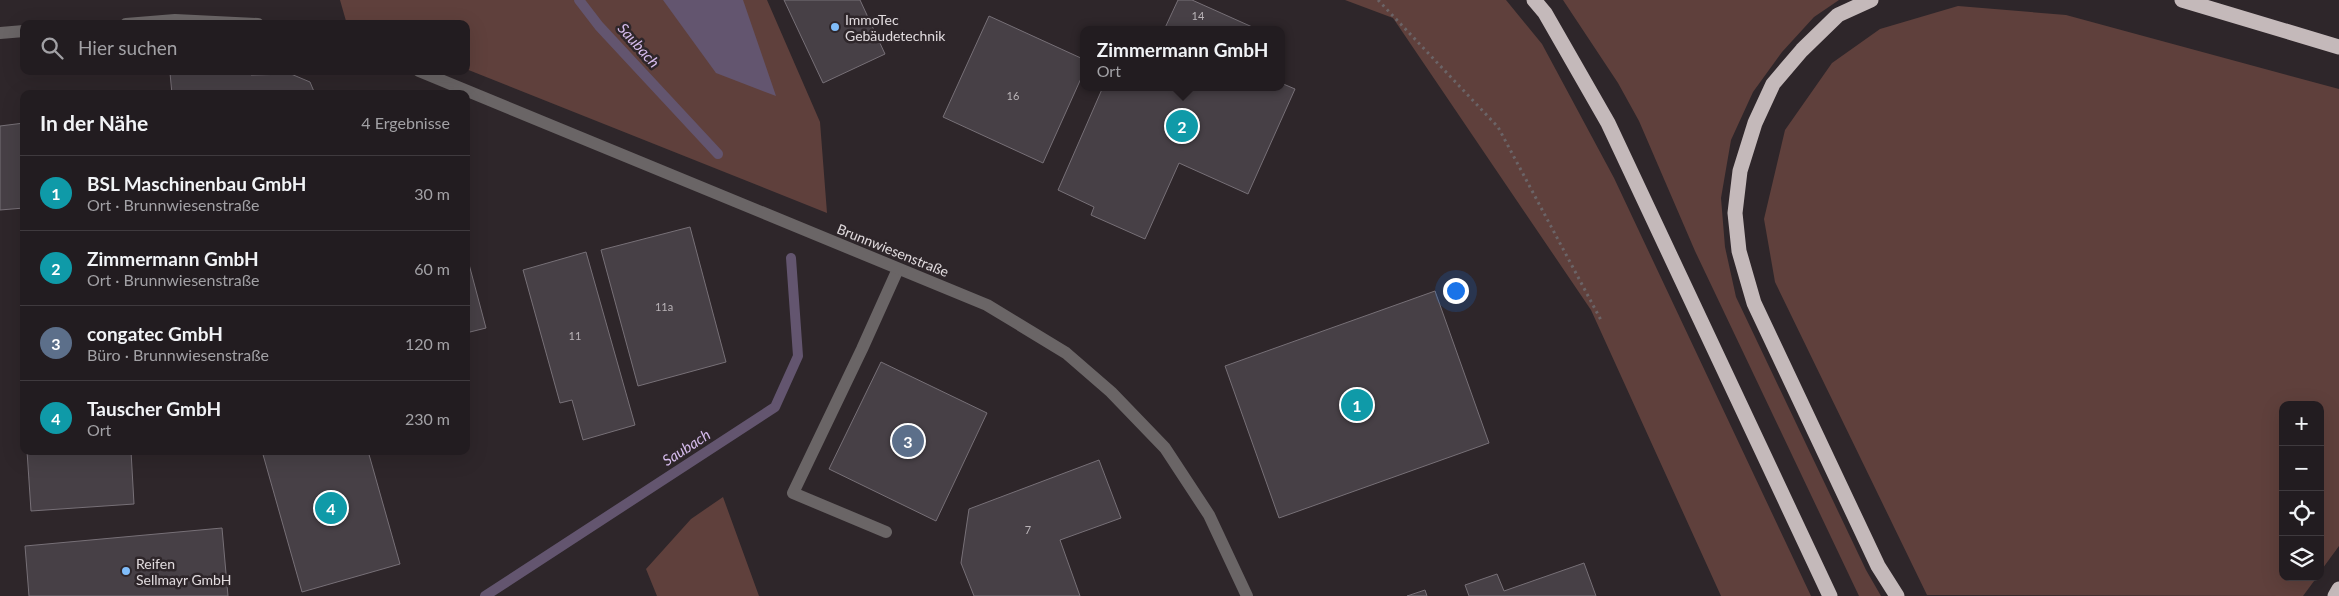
<!DOCTYPE html>
<html lang="de">
<meta charset="utf-8">
<style>
:root{--surface:#221c20;--page:#2e292d;--text:#f1f3f6;--muted:#a2a1a5;--line:#3f3a3e;--accent:#80bdfa}
body{margin:0;font-family:Lato,sans-serif;background:var(--page);color:var(--text)}
.controls{position:absolute;right:15px;bottom:15px;display:grid;overflow:hidden;border-radius:10px;box-shadow:0 5px 20px #0002}
.controls button{width:45px;height:45px;display:grid;place-items:center;padding:0;border:0;border-bottom:1px solid var(--line);background:var(--surface);color:var(--text);font:25px sans-serif}
.you{position:absolute;left:1455px;top:290px;width:18px;height:18px;margin:-12px;border:4px solid #fff;border-radius:50%;background:#1a73e8;box-shadow:0 0 0 8px #1a73e833}
.badge{display:grid;place-items:center;width:32px;height:32px;border-radius:50%;background:var(--accent);color:#fff;font-size:16px;font-weight:700}
.pin{position:absolute;translate:-50% -50%;border:2px solid #fff;box-shadow:0 1px 5px #0006}
.popup{position:absolute;left:1080px;top:26px;width:205px;height:65px;box-sizing:border-box;display:grid;place-content:center;border-radius:10px;background:var(--surface);filter:drop-shadow(0 1px 4px #0005);font-size:16px;white-space:nowrap;color:var(--muted)}
.popup b{font-size:19px;color:var(--text)}
.popup::after{content:'';position:absolute;left:50%;top:100%;margin-left:-10px;border:10px solid transparent;border-top-color:var(--surface)}
.list{margin:0;padding:0;list-style:none}
h2{display:flex;justify-content:space-between;align-items:center;height:65px;margin:0;padding:0 20px;font-size:21px}
h2 small{font-size:16px;font-weight:400;color:var(--muted)}
.list li{display:grid;grid-template-columns:32px 1fr auto;gap:15px;align-items:center;box-sizing:border-box;height:75px;padding:0 20px;border-top:1px solid var(--line)}
.list b{display:block;font-size:19px;white-space:nowrap}
.list p{margin:0;font-size:16px;white-space:nowrap;color:var(--muted)}
.list em{font-size:16px;font-style:normal;color:var(--muted)}
.icon{flex:none;width:28px;height:28px;fill:none;stroke:currentColor;stroke-width:2;stroke-linecap:round;stroke-linejoin:round}
.map{position:relative;flex:none;width:2339px;height:596px;overflow:hidden}
.search{position:absolute;background:var(--surface);box-shadow:0 5px 20px #0002;left:20px;top:20px;width:450px;height:55px;display:flex;align-items:center;gap:12px;box-sizing:border-box;padding:0 18px;border-radius:10px;color:var(--muted);font-size:19px}
.panel{position:absolute;background:var(--surface);box-shadow:0 5px 20px #0002;left:20px;top:90px;width:450px;height:365px;border-radius:10px}
.map>svg:first-child{display:block}
.green{fill:#5f403c}
.water{fill:#63556f}
.lines{fill:none;stroke-linecap:round;stroke-linejoin:round}
.stream{stroke:#63556f;stroke-width:10}
.building{fill:#474046;stroke:#777077}
.path{stroke:#6b6467;stroke-width:3;stroke-dasharray:2.5 4;stroke-linecap:butt}
.lane{stroke:#6a6566;stroke-width:12}
.street{stroke:#6a6566;stroke-width:12}
.highway{stroke:#c4b9ba;stroke-width:15}
.poi-dot{fill:#80bdfa;stroke:#2e262a;stroke-width:2}
.labels{text-anchor:middle;dominant-baseline:central;stroke-width:5;stroke-linejoin:round;paint-order:stroke}
.number-label{font-size:11px;fill:#bab4b8}
.poi-label{font-size:14px;fill:#e1dbde;stroke:#2e262a;text-anchor:start}
.street-label{font-size:14px;fill:#e1dbde;stroke:#2e262a}
.water-label{font-size:15px;font-style:italic;fill:#d5bbec;stroke:#2e262a}
</style>
<div class="map">
<svg width="2339" height="596" viewBox="0 0 2339 596">
<rect width="100%" height="100%" fill="#2e262a"/>
<path class="green" d="M340,0H767L820,122L827,213L466,69V24H353L346,21Z
M1345,0H1506L1542,44L1614,178L1811,596H1721L1591,310L1393,18Z
M1563,0H1839L1814,17L1782,52L1753,92L1731,140L1721,198L1725,247L1736,297L1866,570L1881,596H1859L1695,251L1639,121L1618,83Z
M1958,6L2066,15L2339,89V546L2320,572V405H2283V577H2317L2303,596L1927,595L1775,282L1764,219L1785,130L1832,63L1880,29Z
M723,497L759,596H657L646,569L691,519Z"/>
<path class="water" d="M663,0H743L776,96L716,73Z"/>
<g class="lines">
<path class="stream" d="M579,0L599,26L718,154
M485,596L775,407L798,356L791,258"/>
</g>
<path class="building" d="M784,0H860L885,54L823,83Z
M1178,0H1192L1259,30H1164Z
M989,16L1083,59V74L1043,163L943,117Z
M196,71H251V75L291,74L310,82L315,94H172L170,73Z
M1281,83L1295,89L1248,194L1179,163L1145,239L1091,215L1094,207L1058,190L1103,87H1281Z
M24,123V208L0,210V126Z
M690,227L726,362L638,386L601,250Z
M586,252L635,425L583,440L572,400L560,403L523,270Z
M466,253L486,328L466,333Z
M1435,291L1489,443L1279,518L1225,366Z
M881,362L987,413L936,521L829,469Z
M27,451H131L134,504L31,511Z
M262,451H368L400,564L302,592Z
M1099,460L1121,518L1060,540L1080,596H974L961,563L969,509Z
M222,528L228,596H29L25,546Z
M1584,563L1596,596H1469L1465,585L1497,574L1504,591Z
M1425,590L1427,596H1407Z"/>
<g class="lines">
<path class="path" d="M1378,0L1498,127L1602,322"/>
<path class="lane" d="M886,532L793,493L862,349L898,269"/>
<path class="street" d="M126,24L175,20L258,24
M0,33L24,31
M419,71L987,305L1066,353L1111,392L1165,448L1209,515L1247,596"/>
<path class="highway" d="M1534,0L1545,13L1608,123L1830,596
M1871,0L1838,15L1802,50L1773,84L1755,123L1740,171L1735,213L1739,251L1754,303L1878,566L1897,596
M2182,0L2339,47
M2335,596L2339,589"/>
</g>
<g class="poi-dot">
<circle cx="835" cy="27" r="5"/>
<circle cx="126" cy="571" r="5"/>
</g>
<g class="labels">
<g class="number-label">
<text x="1198" y="15">14</text>
<text x="1013" y="95">16</text>
<text x="664" y="306">11a</text>
<text x="575" y="335">11</text>
<text x="1028" y="529">7</text>
</g>
<g class="poi-label">
<text x="845" y="19">ImmoTec<tspan x="845" dy="16">Gebäudetechnik</tspan></text>
<text x="136" y="563">Reifen<tspan x="136" dy="16">Sellmayr GmbH</tspan></text>
</g>
<g class="street-label">
<text transform="translate(893 250) rotate(22)">Brunnwiesenstraße</text>
</g>
<g class="water-label">
<text transform="translate(639 45) rotate(48)">Saubach</text>
<text transform="translate(686 447) rotate(-33)">Saubach</text>
</g>
</g>
</svg>
<div class="controls">
<button>+</button>
<button>−</button>
<button><svg class="icon" aria-label="locate" viewBox="0 0 24 24"><circle cx="12" cy="12" r="6"/><path d="M12 2v4M12 18v4M2 12h4M18 12h4"/></svg></button>
<button><svg class="icon" aria-label="layers" viewBox="0 0 24 24"><path d="M12 4l9 5-9 5-9-5zM3 14l9 5 9-5"/></svg></button>
</div>
<div class="you"></div>
<div class="pin badge" style="left:1357px;top:405px;background:#0f9aa8">1</div>
<div class="pin badge" style="left:1182px;top:126px;background:#0f9aa8">2</div>
<div class="popup"><b>Zimmermann GmbH</b>Ort</div>
<div class="pin badge" style="left:908px;top:441px;background:#5c6f8a">3</div>
<div class="pin badge" style="left:331px;top:508px;background:#0f9aa8">4</div>
<div class="search"><svg class="icon" aria-label="search" viewBox="0 0 24 24"><circle cx="10" cy="10" r="6"/><path d="M15 15l6 6"/></svg>Hier suchen</div>
<section class="panel">
<h2>In der Nähe<small>4 Ergebnisse</small></h2>
<ul class="list">
<li><span class="badge" style="background:#0f9aa8">1</span><div><b>BSL Maschinenbau GmbH</b><p>Ort · Brunnwiesenstraße</p></div><em>30 m</em></li>
<li><span class="badge" style="background:#0f9aa8">2</span><div><b>Zimmermann GmbH</b><p>Ort · Brunnwiesenstraße</p></div><em>60 m</em></li>
<li><span class="badge" style="background:#5c6f8a">3</span><div><b>congatec GmbH</b><p>Büro · Brunnwiesenstraße</p></div><em>120 m</em></li>
<li><span class="badge" style="background:#0f9aa8">4</span><div><b>Tauscher GmbH</b><p>Ort</p></div><em>230 m</em></li>
</ul>
</section>
</div>
